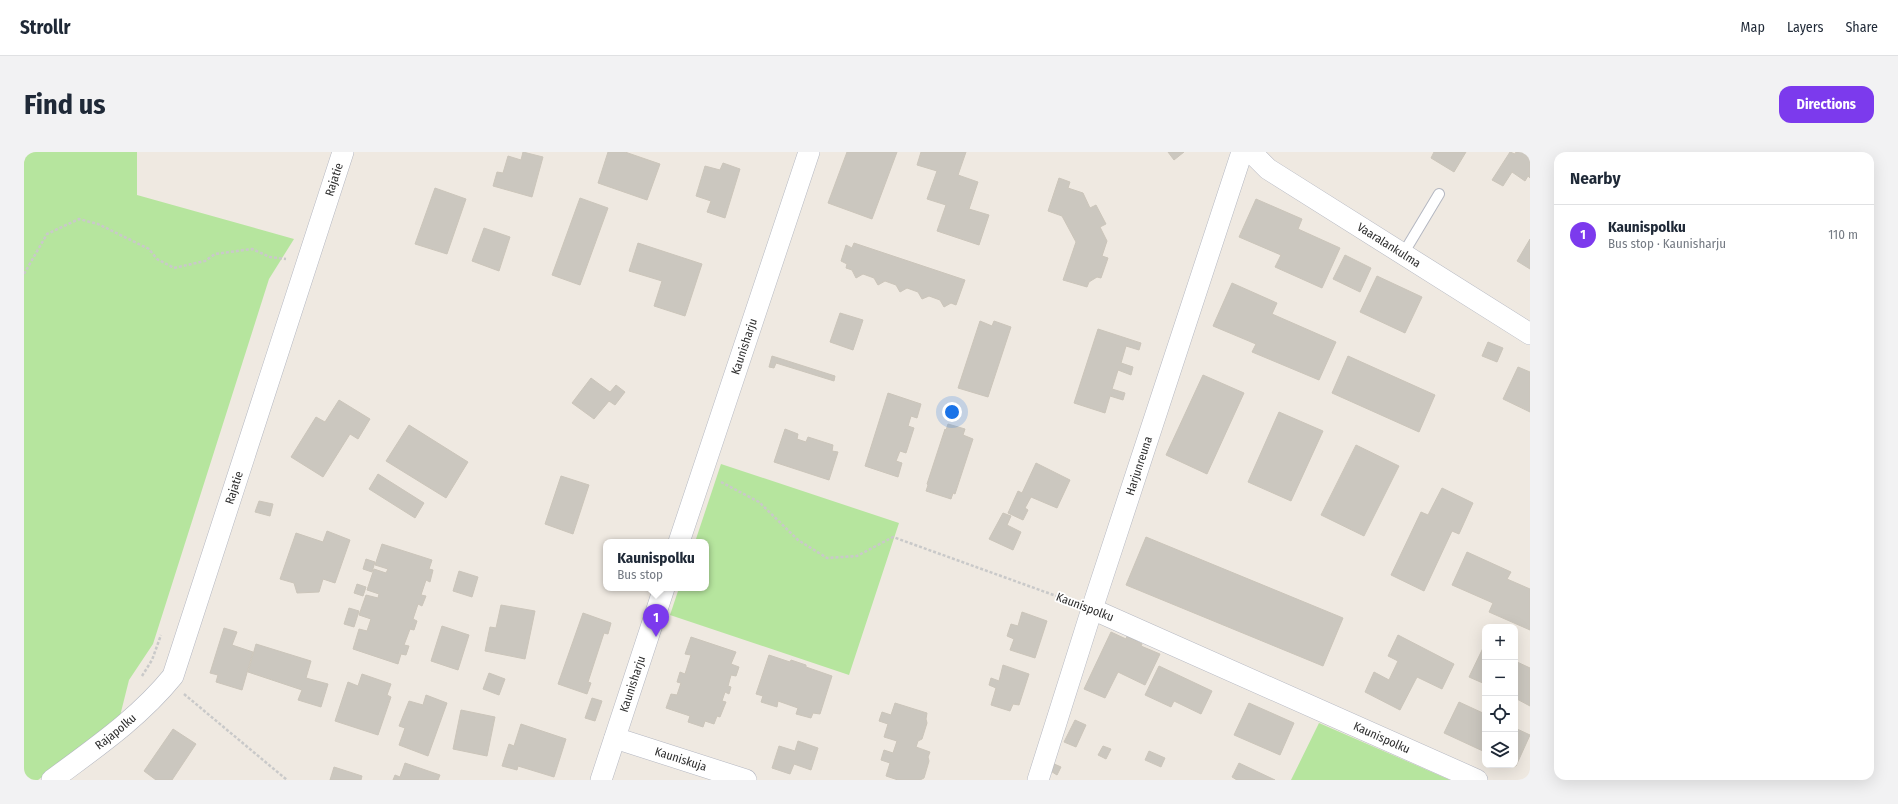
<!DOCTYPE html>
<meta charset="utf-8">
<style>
:root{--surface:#fff;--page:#f2f2f3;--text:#1f2937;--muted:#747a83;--line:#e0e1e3;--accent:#7c3aed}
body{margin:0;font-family:"Fira Sans Condensed",sans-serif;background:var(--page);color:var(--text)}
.controls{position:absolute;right:12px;bottom:12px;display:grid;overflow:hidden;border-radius:8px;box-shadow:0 4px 16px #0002}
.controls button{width:36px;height:36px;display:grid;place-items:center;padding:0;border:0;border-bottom:1px solid var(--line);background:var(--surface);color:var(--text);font:20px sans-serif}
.you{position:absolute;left:928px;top:260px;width:14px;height:14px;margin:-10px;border:3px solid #fff;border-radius:50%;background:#1a73e8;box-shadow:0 0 0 6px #1a73e833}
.badge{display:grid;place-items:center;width:26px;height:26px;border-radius:50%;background:var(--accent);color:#fff;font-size:13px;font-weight:700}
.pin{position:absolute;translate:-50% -33px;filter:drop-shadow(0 1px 2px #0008)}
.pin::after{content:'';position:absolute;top:21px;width:14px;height:12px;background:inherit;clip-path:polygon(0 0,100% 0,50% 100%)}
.popup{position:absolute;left:579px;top:387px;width:106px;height:52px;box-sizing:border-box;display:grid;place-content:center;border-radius:8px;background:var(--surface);filter:drop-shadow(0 1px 3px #0005);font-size:13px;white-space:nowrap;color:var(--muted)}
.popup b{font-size:15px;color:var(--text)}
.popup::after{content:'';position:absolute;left:50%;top:100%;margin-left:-8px;border:8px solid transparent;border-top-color:var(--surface)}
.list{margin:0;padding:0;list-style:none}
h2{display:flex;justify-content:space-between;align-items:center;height:52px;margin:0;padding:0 16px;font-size:17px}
h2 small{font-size:13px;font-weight:400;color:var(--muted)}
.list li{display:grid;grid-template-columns:26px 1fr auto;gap:12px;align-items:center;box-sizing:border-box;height:60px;padding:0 16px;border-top:1px solid var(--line)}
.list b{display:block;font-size:15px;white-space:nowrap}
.list p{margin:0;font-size:13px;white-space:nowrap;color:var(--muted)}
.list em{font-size:13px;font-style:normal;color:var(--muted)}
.icon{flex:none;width:22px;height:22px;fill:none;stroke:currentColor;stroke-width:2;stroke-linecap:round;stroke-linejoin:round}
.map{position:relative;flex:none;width:1506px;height:628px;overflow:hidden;border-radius:12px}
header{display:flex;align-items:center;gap:24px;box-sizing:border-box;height:56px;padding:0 20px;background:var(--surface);border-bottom:1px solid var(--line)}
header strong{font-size:19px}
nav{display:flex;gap:22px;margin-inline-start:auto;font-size:14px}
.intro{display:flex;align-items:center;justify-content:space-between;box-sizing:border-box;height:96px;padding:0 24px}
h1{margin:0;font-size:28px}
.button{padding:10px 18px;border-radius:12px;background:var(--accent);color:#fff;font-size:14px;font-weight:700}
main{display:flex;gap:24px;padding:0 24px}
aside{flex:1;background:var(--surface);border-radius:12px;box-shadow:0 4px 16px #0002}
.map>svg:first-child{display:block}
.green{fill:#b6e59e}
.building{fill:#cbc7bf;stroke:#cbc5ba}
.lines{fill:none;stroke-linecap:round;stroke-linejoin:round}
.lane-casing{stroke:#b4b7c1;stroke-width:12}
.street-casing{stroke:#b4b7c1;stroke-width:22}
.path{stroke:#c9c9c9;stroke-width:2.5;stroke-dasharray:3 2;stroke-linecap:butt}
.lane{stroke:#fff;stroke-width:10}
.street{stroke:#fff;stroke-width:21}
.labels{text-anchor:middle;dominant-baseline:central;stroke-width:3.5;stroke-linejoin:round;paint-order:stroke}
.street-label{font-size:12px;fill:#2e2e2e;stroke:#fff}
</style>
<header>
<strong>Strollr</strong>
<nav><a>Map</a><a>Layers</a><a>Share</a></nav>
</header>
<div class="intro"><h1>Find us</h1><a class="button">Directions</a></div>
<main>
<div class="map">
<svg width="1506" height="628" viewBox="0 0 1506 628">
<rect width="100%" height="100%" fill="#efe9e1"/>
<path class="green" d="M0,0H113V43L270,87L245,127L129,492L105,528L95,568L14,628H0Z
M697,312L875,371L825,523L646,463L655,436H682V390H671Z
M1295,571L1426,628H1267Z"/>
<path class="building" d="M499,0L519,5L508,45L469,34L473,20L479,21L484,4L497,8Z
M584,0H601L636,12L623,48L574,31Z
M823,0H873L848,67L804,51Z
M897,0H942L934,23L954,30L945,57L965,63L955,93L913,79L922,53L903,47L913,19L893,13Z
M1144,0H1160L1150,8Z
M1410,0H1442L1430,20L1407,6Z
M1486,0L1491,2L1492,0H1506V26L1504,24L1501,29L1488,20L1479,34L1468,28Z
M699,11L716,17L701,66L683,60L687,49L672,44L681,14L696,18Z
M1035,26L1046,30L1044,36L1059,41L1066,56L1072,53L1082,72L1076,75L1083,89L1078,104L1084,106L1077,126L1073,125L1065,130L1063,135L1039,128L1052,90L1038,64L1024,59Z
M411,36L442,47L423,102L391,92Z
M556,46L584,56L556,133L528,123Z
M1232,47L1278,67L1274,77L1316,96L1298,136L1251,115L1257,103L1215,85Z
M460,76L486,85L475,119L448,109Z
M1506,87V117L1493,109Z
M614,91L678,112L661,164L630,154L638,129L605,119Z
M830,91L941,128L932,153L927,151L920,155L916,148L905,144L898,147L894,140L883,136L876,140L872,133L861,129L854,133L850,126L839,122L832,126L828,118L822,116L823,112L817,109L822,93L828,96Z
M1321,103L1347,116L1336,140L1309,127Z
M1353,124L1398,145L1381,181L1336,160Z
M1208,131L1253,151L1248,162L1312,190L1295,228L1228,200L1232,192L1189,174Z
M816,161L839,168L829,198L806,190Z
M956,169L968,174L970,169L987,175L964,245L934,236Z
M1074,177L1117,191L1115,198L1102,194L1097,211L1109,215L1107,223L1094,218L1088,237L1101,241L1099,248L1086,244L1081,261L1050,251Z
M1464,190L1479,196L1473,210L1458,204Z
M748,204L811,224L810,229L752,211L750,216L745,215Z
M1324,204L1411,243L1395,280L1308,241Z
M1494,215L1506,220V260L1479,247Z
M1179,223L1220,241L1183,322L1142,303Z
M567,226L586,240L592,233L601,240L591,253L585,249L570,267L548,251Z
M864,241L897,252L893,266L887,264L884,274L890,276L882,301L876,299L872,309L878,311L874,325L841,314Z
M315,248L346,267L334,287L326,282L299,325L267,305L292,265L301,270Z
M1255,260L1299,279L1267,349L1224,330Z
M924,272L941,277L939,283L949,287L931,342L929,341L927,347L902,339L904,333L903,332L921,277L922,278Z
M385,273L444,310L422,346L362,309Z
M761,277L774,282L773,287L782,290L784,285L809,293L808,299L814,300L805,328L750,310Z
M1332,293L1375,314L1340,384L1297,363Z
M1012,311L1046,328L1033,356L1007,345L1001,356L1004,358L999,368L984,361L994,339L998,341Z
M354,322L400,351L391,366L345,337Z
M537,324L565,333L549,382L521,372Z
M1418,336L1449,351L1435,382L1428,379L1400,439L1367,423L1397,360L1404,363Z
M235,349L249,352L246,364L231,360Z
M979,361L987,364L983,373L997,380L989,398L965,387Z
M303,379L326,388L311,431L299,427L295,440L273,441L270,431L256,427L272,381L299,390Z
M1122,385L1319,466L1299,514L1102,433Z
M358,392L408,408L405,417L409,418L406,430L402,428L397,443L402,444L398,454L394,452L389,467L393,469L390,478L386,477L380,493L385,494L382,503L377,502L374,512L329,497L335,477L343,479L347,467L335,463L342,443L354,446L355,442L343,438L350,417L362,421L364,417L351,413Z
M1443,400L1487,420L1483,427L1506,437V478L1465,460L1469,451L1428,433Z
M342,407L351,410L348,420L339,417Z
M435,419L454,425L448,445L429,439Z
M333,432L342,435L339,444L330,441Z
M477,453L511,459L501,507L461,499L466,475L472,476Z
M325,456L335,459L330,475L320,472Z
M998,460L1023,469L1011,506L986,498L990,487L983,484L987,472L994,474Z
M559,461L587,471L584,482L580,481L564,530L567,531L563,542L534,532Z
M418,474L445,483L434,518L407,509Z
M200,476L213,480L208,493L229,500L218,538L192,530L194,523L186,521Z
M1087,480L1102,487L1103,484L1118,492L1117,494L1136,502L1121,533L1094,520L1081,546L1060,537Z
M1374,483L1430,512L1418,537L1393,525L1376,558L1341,540L1350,520L1365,528L1374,509L1364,504Z
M667,485L712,500L707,512L715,515L712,524L707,523L704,534L707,535L705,542L701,540L698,549L702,550L696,565L693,564L690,572L681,569L679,575L664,570L666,564L642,556L647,542L653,543L657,531L653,530L656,520L661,522L667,503L661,502Z
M232,492L287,509L282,526L304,532L297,555L274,548L278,538L224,520Z
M1460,494L1461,495V532L1445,525Z
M745,503L766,510L767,508L782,513V515L808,524L796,562L789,561L787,566L772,562L774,556L754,549L753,555L737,550L739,544L732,542Z
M1491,509L1506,516V554L1491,546Z
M979,513L1005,522L995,553L989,552L986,559L967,553L972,536L965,533L967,526L975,529Z
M1135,514L1188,539L1177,562L1150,549L1147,555L1121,543Z
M465,521L481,527L475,543L459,537Z
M338,522L367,532L363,543L367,545L354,583L311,569L324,530L334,534Z
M402,543L423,551L404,604L375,593L381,576L375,574L385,549L399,553Z
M568,546L578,549L571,569L561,566Z
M1435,550L1461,562V600L1420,581Z
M871,551L903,561L902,567L903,571L898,587L894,589L892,595L906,600L904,605L905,609L900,626L896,628H874L862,624L866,611L857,608L860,598L869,601L873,589L860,585L864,572L855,569L858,560L867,563Z
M1225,551L1270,571L1256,603L1210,583Z
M437,558L471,565L463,604L429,597Z
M1051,568L1062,573L1052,595L1040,590Z
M497,572L542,587L530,625L494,614L493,618L478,614L485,592L490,594Z
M1491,576L1506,583L1492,614L1489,613H1491Z
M149,577L172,592L148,628H132L120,619Z
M774,589L794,596L787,618L770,612L766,622L748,616L755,594L771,599Z
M1079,594L1087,597L1082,607L1074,603Z
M1125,599L1141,606L1137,615L1121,608Z
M381,611L416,623L414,628H369L371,623L376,625Z
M1028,611L1037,615L1033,623L1025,618Z
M1215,611L1251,628H1213L1208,625Z
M310,615L338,624L337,628H306Z"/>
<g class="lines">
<g class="lane-casing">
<path id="lane" d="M1379,102L1415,42"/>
</g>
<g class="street-casing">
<g id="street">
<path id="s1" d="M1227,0L1244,17L1506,182"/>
<path id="s2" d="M655,390L785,0"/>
<path id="s3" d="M1068,457L1453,628"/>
<path id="s4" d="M591,586L722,628"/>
<path id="s5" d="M28,628C71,596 115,566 149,524L319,0"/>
<path id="s6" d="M577,628L640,436"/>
<path id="s7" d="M1014,628L1068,457L1218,0"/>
</g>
</g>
<path class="path" d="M0,122L23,82L55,67L74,72L125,97L133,107L150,116L181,109L191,102L228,97L246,105L262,107
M697,330L735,350L774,388L803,406L833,404L869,385L1049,450
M118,524L128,508L137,483
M160,542L263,628"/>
<use href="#lane" class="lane"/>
<use href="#street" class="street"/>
</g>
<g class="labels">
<g class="street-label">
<text stroke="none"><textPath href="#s5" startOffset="682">Rajatie</textPath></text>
<text stroke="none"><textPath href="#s1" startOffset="167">Vaaralankulma</textPath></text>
<text stroke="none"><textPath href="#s2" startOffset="206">Kaunisharju</textPath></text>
<text stroke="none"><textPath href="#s7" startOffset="330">Harjunreuna</textPath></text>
<text stroke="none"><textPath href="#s5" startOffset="358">Rajatie</textPath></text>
<text transform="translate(1061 455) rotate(21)">Kaunispolku</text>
<text stroke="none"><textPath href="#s6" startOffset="101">Kaunisharju</textPath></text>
<text stroke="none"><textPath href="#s5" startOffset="80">Rajapolku</textPath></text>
<text stroke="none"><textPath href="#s3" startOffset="317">Kaunispolku</textPath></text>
<text stroke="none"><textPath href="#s4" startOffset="69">Kauniskuja</textPath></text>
</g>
</g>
</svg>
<div class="controls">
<button>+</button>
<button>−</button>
<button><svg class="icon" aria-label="locate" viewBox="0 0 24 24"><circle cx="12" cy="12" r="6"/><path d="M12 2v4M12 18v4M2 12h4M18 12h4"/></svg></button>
<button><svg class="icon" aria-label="layers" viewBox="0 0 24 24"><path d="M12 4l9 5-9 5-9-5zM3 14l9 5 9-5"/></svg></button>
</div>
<div class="you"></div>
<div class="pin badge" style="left:632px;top:485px">1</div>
<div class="popup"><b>Kaunispolku</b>Bus stop</div>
</div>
<aside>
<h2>Nearby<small></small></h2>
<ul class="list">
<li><span class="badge">1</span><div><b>Kaunispolku</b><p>Bus stop · Kaunisharju</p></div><em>110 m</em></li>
</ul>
</aside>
</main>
